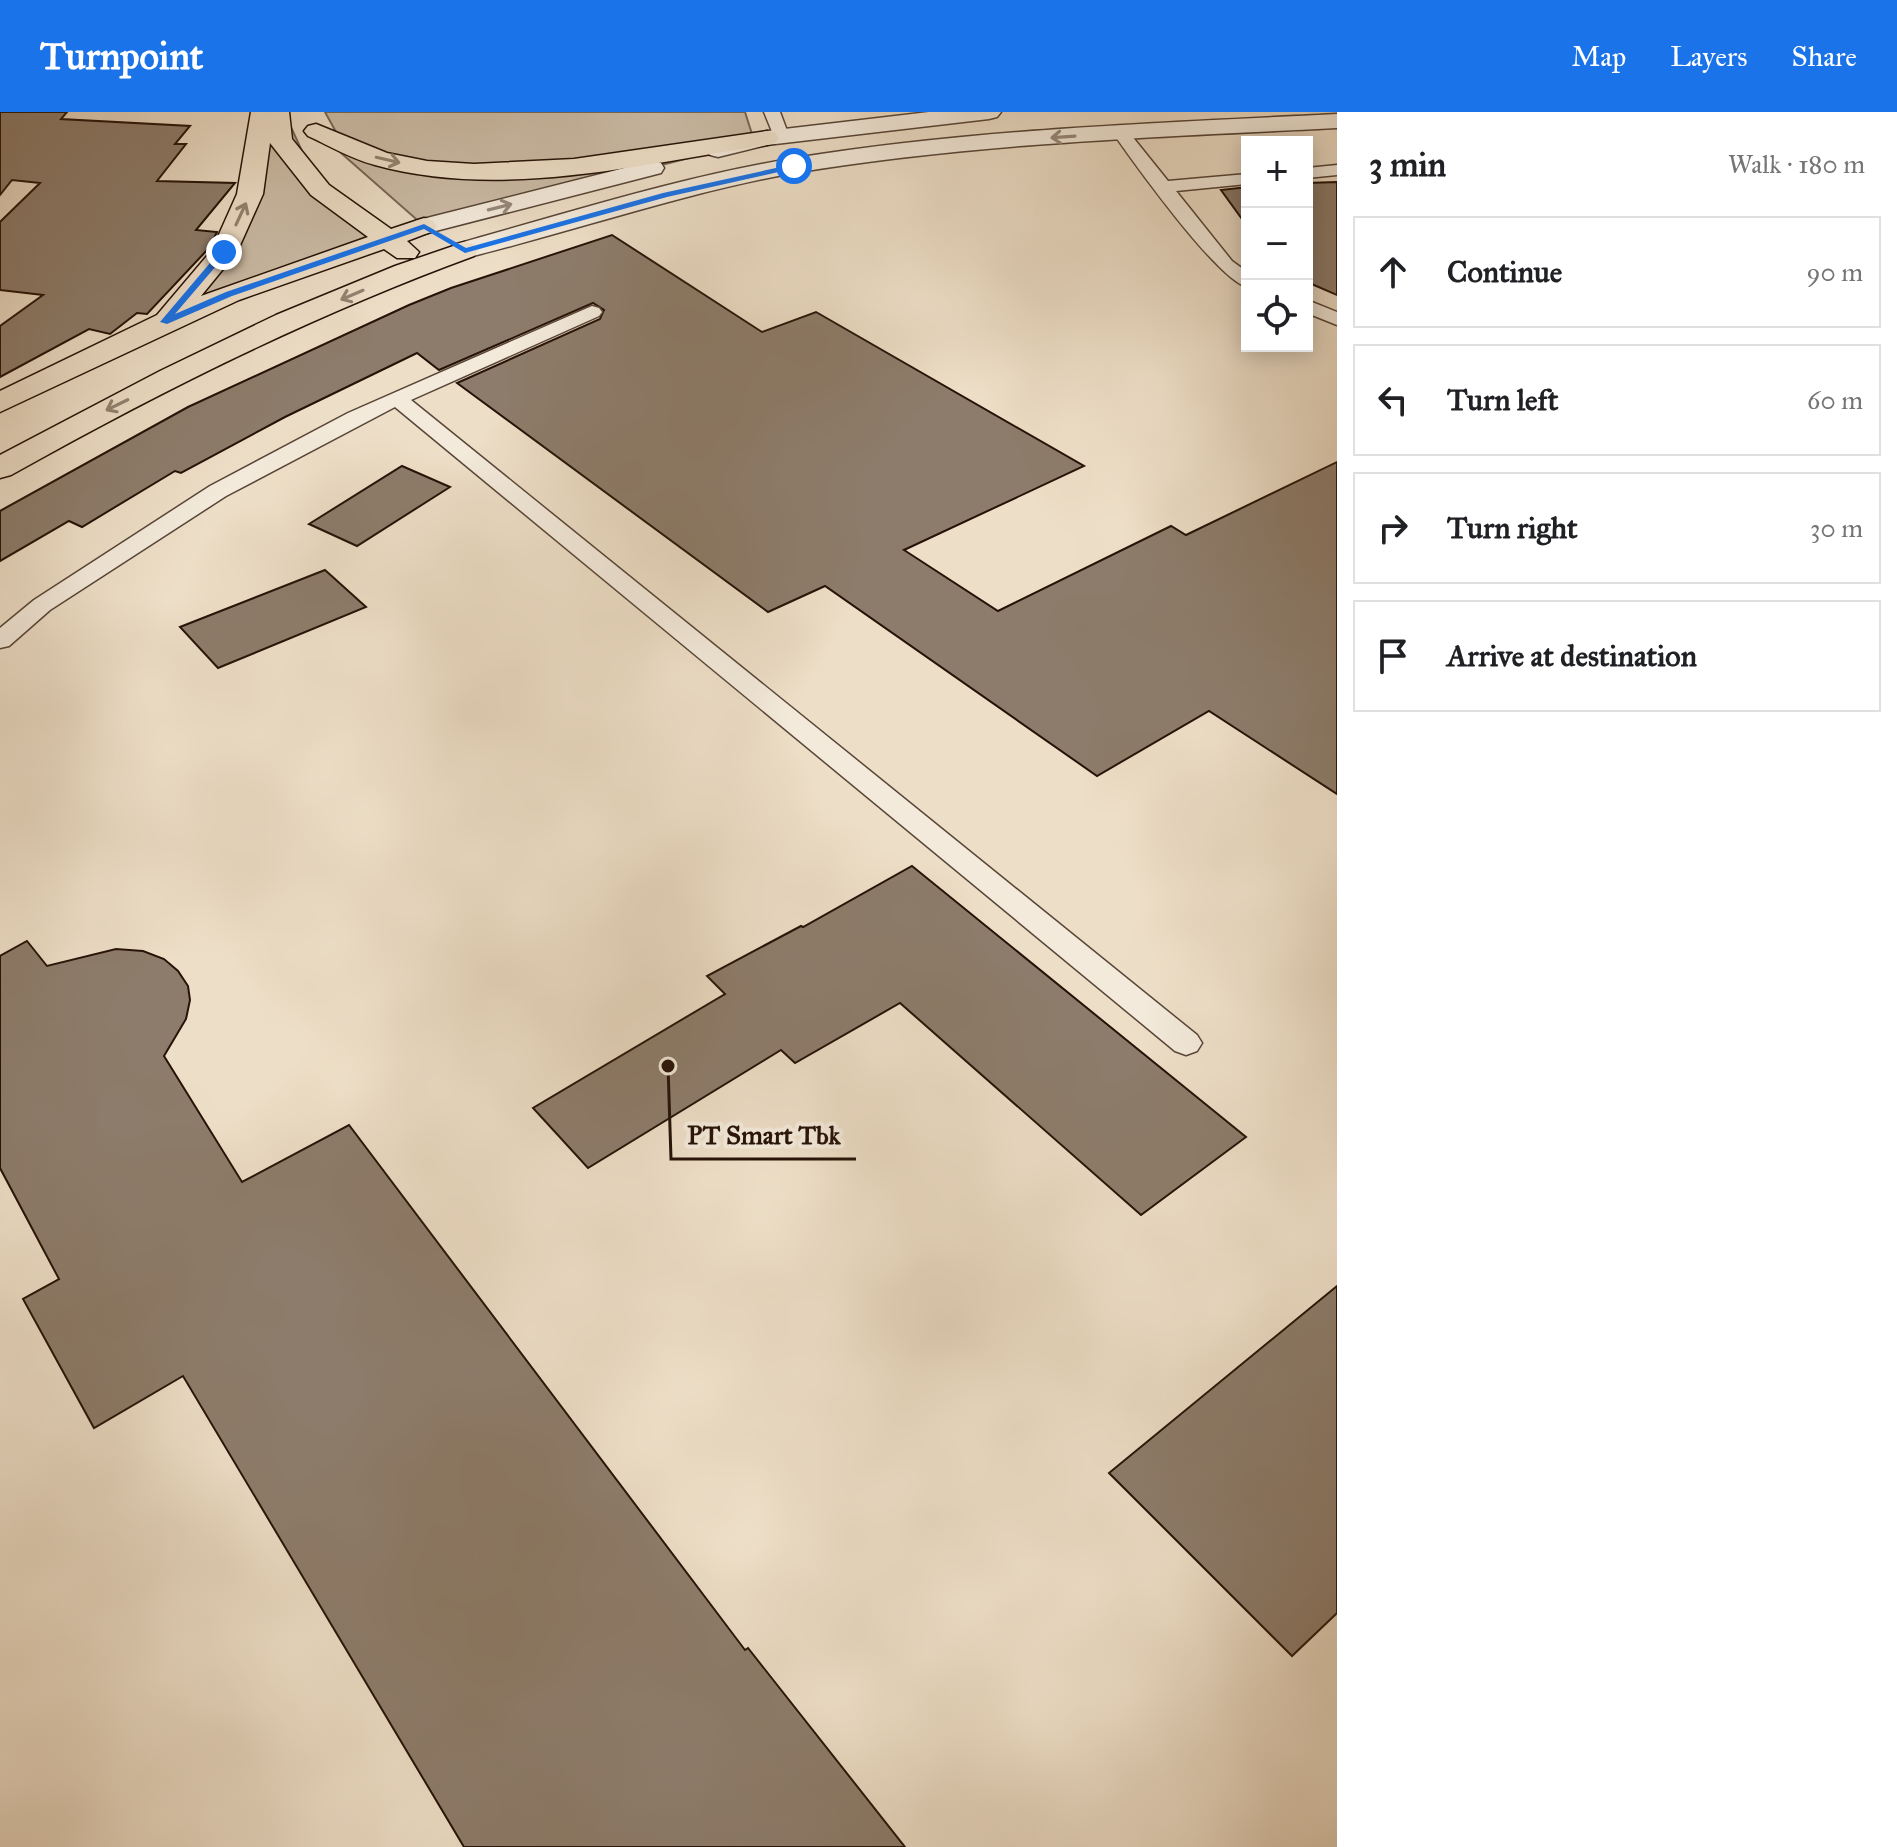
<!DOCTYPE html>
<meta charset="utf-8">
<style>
:root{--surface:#fff;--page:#f6f6f6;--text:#202124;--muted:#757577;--line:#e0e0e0;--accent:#1a73e8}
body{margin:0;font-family:"IM FELL Great Primer",serif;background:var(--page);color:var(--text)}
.controls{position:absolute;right:24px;top:24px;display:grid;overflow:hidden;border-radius:0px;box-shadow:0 4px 20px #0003}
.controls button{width:72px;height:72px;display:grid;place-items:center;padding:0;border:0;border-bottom:2px solid var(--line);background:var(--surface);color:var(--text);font:40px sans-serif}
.stop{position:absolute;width:24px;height:24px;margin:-18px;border:6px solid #1a73e8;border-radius:50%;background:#fff}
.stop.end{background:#1a73e8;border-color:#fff;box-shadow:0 2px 8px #0008}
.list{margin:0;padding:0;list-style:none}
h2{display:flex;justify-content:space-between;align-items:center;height:104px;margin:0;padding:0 32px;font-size:34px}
h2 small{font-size:26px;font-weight:400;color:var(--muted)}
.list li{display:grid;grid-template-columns:52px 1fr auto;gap:24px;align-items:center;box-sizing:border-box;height:112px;margin:0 16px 16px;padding:0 16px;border:2px solid var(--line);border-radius:0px}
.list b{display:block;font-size:30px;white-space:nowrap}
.list em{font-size:26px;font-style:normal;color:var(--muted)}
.icon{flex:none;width:44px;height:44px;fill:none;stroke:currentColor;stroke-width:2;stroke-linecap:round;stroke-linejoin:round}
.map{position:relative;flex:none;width:1337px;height:1735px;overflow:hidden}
header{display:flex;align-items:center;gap:48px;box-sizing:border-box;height:112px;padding:0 40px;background:var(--accent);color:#fff}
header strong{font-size:38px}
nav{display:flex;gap:44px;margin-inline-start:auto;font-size:28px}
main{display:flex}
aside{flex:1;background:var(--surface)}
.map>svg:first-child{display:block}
.green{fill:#cbbba6;stroke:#786656;stroke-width:2}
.building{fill:#8d7c6b;stroke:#261207;stroke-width:2}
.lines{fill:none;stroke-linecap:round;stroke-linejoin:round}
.lane-casing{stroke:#584537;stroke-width:3}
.street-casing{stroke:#584537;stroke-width:3}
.primary-casing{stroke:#261207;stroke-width:3}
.lane{fill:#f3eadb;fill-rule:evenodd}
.street{fill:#f3eadb;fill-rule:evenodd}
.primary{fill:#eddec7;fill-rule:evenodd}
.oneway{stroke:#97897c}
.oneway2{stroke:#938271}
.route{fill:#1a73e8}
.leader{fill:none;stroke:#261207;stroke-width:3}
.callout-dot{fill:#261207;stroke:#f3eadb;stroke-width:3}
.callout-label{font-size:26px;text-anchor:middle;font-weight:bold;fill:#261207;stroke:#f3eadb;stroke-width:8;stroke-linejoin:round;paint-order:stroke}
</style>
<header>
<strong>Turnpoint</strong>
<nav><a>Map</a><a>Layers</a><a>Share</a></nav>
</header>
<main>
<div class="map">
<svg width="1337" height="1735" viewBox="0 0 1337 1735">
<rect width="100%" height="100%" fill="#eddec7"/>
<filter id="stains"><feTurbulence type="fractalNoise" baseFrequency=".0025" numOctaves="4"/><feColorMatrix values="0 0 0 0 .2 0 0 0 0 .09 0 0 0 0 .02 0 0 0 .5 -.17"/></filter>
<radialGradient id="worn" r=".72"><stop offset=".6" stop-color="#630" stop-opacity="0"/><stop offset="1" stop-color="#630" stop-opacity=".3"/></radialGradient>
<path class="green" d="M270,0H284L320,78L386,127L164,210L224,140Z
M325,0H745L752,22L767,26L424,114L316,19L341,29Z"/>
<path class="building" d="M0,0H67L61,7L190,14L175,32H186L157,69L235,71L196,118L217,120L209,136L147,202L137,201L110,222L89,217L0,265V214L43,183L0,178V110L40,71L12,68L0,83Z
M1337,70V183L1307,170V71Z
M1247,75V114L1221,78Z
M612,123L762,220L816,200L1084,354L904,438L998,499L1171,414L1186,423L1337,350V682L1209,599L1097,664L825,474L768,500L457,271L600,207L604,198L593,191L439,258L417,241L285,305L181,361L175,359L82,415L69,409L0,449V399L188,295L409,193L451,176Z
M402,354L450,375L357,434L309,412Z
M325,458L366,495L218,556L180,515Z
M912,754L1246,1025L1141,1103L900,891L795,951L781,938L588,1056L533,996L725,882L707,864L801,814L803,815Z
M27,829L47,854L116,837L143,839L164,847L178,859L188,874L190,888L186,907L164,944L242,1070L349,1013L745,1538L748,1536L905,1735H464L183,1264L94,1316L23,1187L59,1167L0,1056V844Z
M1337,1174V1501L1292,1544L1109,1361Z"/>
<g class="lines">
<g class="lane-casing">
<path id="lane" d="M764,0H780L789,24L787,27H775Z
M1121,16L1127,18L1168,69L1247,62V72L1176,79L1232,149L1247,160V175C1217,167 1134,51 1113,21Z
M1337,53V63L1307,66V56Z
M1307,188L1337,200V213L1307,201Z
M592,194L599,196L602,200L599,204L411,288L1197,923L1202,931L1197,939L1186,943L1175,939L395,295L226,384L50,498L9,534L0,536V516L34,488L210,374L348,301Z"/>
</g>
<g class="street-casing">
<path id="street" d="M929,0H1001L997,5L989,7L767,33L718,45L710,43L706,38L710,33L767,19Z
M1337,2V16C1156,25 973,31 794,61C682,81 575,119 465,146L456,144L452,138L456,132C568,101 680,65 795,46C974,17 1156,11 1337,2Z
M652,49L661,51L664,56L661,61L424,122L415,119L411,114L415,109Z"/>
</g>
<g class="primary-casing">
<path id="primary" d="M251,0H289L292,27L329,73L391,117L424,106L433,109L437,114L433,119L407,129L419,140L415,146H397L384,137L239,188L0,300V279L157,203L212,138L237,82ZM270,31L311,83L368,125L201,184L237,140L263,82Z
M316,12L387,41L427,49L474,52L574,47L767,19L775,21L779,26L775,31L767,33C640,52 501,88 375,53C351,47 330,34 308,24L304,19L308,14Z
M465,130L474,132L478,138L474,144C313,203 161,279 11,363L0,366V343L160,259L276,203L395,154Z"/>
</g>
<use href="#lane" class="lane"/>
<use href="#street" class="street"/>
<use href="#primary" class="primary"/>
</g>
<defs><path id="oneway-shaft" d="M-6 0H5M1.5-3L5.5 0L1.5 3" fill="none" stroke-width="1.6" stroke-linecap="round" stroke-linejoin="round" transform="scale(2)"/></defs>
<g class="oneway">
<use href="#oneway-shaft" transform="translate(1063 25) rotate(176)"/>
<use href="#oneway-shaft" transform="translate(500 95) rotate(-14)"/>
</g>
<g class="oneway2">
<use href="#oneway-shaft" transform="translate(388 48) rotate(13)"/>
<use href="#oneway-shaft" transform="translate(241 102) rotate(-65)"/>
<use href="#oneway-shaft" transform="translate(352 183) rotate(157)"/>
<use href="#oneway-shaft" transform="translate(117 293) rotate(154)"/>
</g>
<path class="route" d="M794,52L796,56L667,85L465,141L424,117L232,184L167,212L160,210L221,138L228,140L175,202L226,180L424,112L466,136L663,81Z"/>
<path class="leader" d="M668 954L671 1047H856"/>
<circle class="callout-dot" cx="668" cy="954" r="8"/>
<g class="callout-label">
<text x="764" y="1032">PT Smart Tbk</text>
</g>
<rect width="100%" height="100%" filter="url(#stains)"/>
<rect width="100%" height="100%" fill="url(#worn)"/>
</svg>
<div class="controls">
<button>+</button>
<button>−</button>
<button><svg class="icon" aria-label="locate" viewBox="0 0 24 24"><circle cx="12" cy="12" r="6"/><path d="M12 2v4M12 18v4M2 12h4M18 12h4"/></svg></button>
</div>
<div class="stop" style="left:794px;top:54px"></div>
<div class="stop end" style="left:224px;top:140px"></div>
</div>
<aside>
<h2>3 min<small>Walk · 180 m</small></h2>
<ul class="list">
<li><svg class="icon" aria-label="ahead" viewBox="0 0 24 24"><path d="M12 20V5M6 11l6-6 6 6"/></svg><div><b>Continue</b></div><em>90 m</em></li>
<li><svg class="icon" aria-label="left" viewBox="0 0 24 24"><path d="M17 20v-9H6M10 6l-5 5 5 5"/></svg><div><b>Turn left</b></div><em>60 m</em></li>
<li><svg class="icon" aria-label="right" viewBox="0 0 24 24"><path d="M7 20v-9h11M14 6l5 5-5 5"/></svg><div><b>Turn right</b></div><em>30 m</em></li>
<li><svg class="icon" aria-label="arrive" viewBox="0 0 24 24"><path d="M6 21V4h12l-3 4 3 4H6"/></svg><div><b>Arrive at destination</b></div></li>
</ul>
</aside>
</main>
